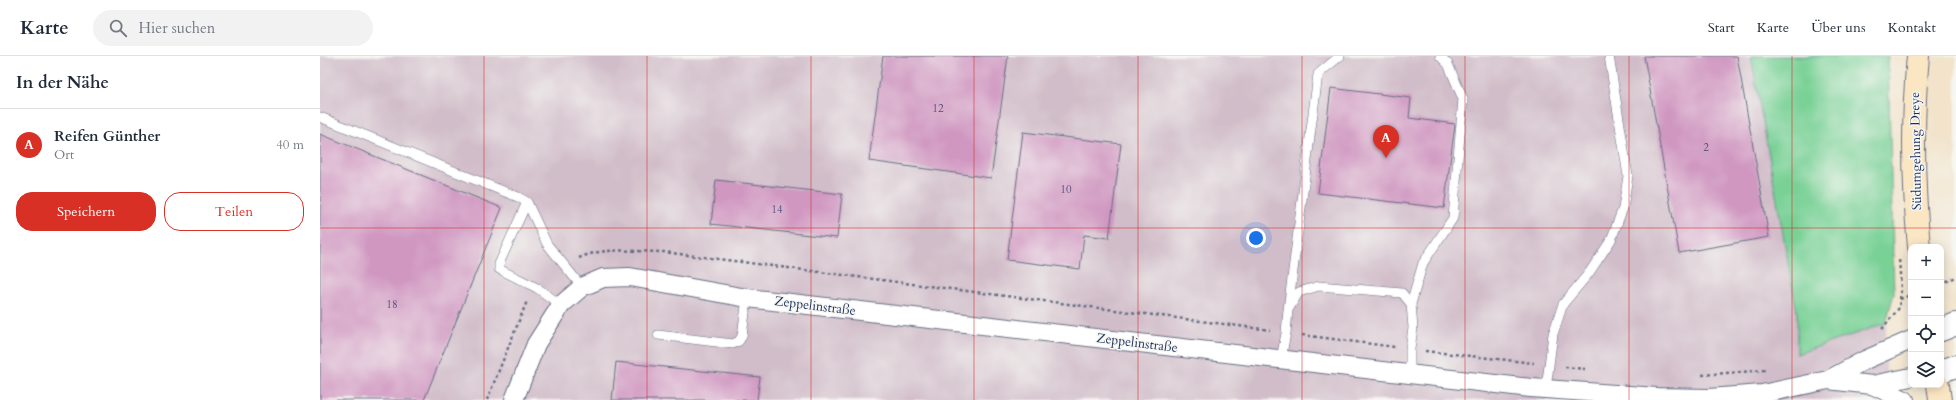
<!DOCTYPE html>
<html lang="de">
<meta charset="utf-8">
<style>
:root{--surface:#fff;--page:#f2f2f3;--text:#1f2937;--muted:#747a83;--line:#e0e1e3;--accent:#d93025}
body{margin:0;font-family:Cardo,serif;background:var(--page);color:var(--text)}
.controls{position:absolute;right:12px;bottom:12px;display:grid;overflow:hidden;border-radius:8px;box-shadow:0 2px 10px #0003}
.controls button{width:36px;height:36px;display:grid;place-items:center;padding:0;border:0;border-bottom:1px solid var(--line);background:var(--surface);color:var(--text);font:20px sans-serif}
.you{position:absolute;left:936px;top:182px;width:14px;height:14px;margin:-10px;border:3px solid #fff;border-radius:50%;background:#1a73e8;box-shadow:0 0 0 6px #1a73e833}
.badge{display:grid;place-items:center;width:26px;height:26px;border-radius:50%;background:var(--accent);color:#fff;font-size:13px;font-weight:700}
.pin{position:absolute;translate:-50% -33px;filter:drop-shadow(0 1px 2px #0008)}
.pin::after{content:'';position:absolute;top:21px;width:14px;height:12px;background:inherit;clip-path:polygon(0 0,100% 0,50% 100%)}
.list{margin:0;padding:0;list-style:none}
h2{display:flex;justify-content:space-between;align-items:center;height:52px;margin:0;padding:0 16px;font-size:17px}
h2 small{font-size:13px;font-weight:400;color:var(--muted)}
.list li{display:grid;grid-template-columns:26px 1fr auto;gap:12px;align-items:center;box-sizing:border-box;height:72px;padding:0 16px;border-top:1px solid var(--line)}
.list b{display:block;font-size:15px;white-space:nowrap}
.list p{margin:0;font-size:13px;white-space:nowrap;color:var(--muted)}
.list em{font-size:13px;font-style:normal;color:var(--muted)}
.actions{display:flex;gap:8px;padding:12px 16px}
.actions a{flex:1;padding:9px 0;border:1px solid var(--accent);border-radius:16px;text-align:center;font-size:14px;color:var(--accent)}
.actions .main{background:var(--accent);color:#fff}
.icon{flex:none;width:22px;height:22px;fill:none;stroke:currentColor;stroke-width:2;stroke-linecap:round;stroke-linejoin:round}
.map{position:relative;flex:none;width:1636px;height:344px;overflow:hidden}
header{display:flex;align-items:center;gap:24px;box-sizing:border-box;height:56px;padding:0 20px;background:var(--surface);border-bottom:1px solid var(--line)}
header strong{font-size:19px}
nav{display:flex;gap:22px;margin-inline-start:auto;font-size:14px}
.search{width:280px;height:36px;background:var(--page);display:flex;align-items:center;gap:10px;box-sizing:border-box;padding:0 14px;border-radius:22px;color:var(--muted);font-size:15px}
main{display:flex}
aside{flex:1;background:var(--surface)}
.map>svg:first-child{display:block}
.industrial{fill:#d1bdc9}
.green{fill:#79d196;stroke:#4a807a}
.building{fill:#d097c1}
.lines{fill:none;stroke-linecap:round;stroke-linejoin:round}
.service-casing{stroke:#666e84;stroke-width:10}
.minor-casing{stroke:#666e84;stroke-width:20}
.tertiary-casing{stroke:#666e84;stroke-width:24}
.secondary-casing{stroke:#666e84;stroke-width:24}
.path{stroke:#666e84;stroke-width:2.5;stroke-dasharray:3 3;stroke-linecap:butt}
.service{stroke:#fff;stroke-width:9}
.minor{stroke:#fff;stroke-width:18}
.tertiary{stroke:#fff;stroke-width:22}
.secondary{stroke:#fbe6c4;stroke-width:22}
.grid{fill:none;stroke:#d62828;stroke-width:1;stroke-opacity:0.55}
.labels{text-anchor:middle;dominant-baseline:central;stroke-width:3;stroke-linejoin:round;paint-order:stroke}
.number-label{font-size:11px;fill:#484977}
.street-label{font-size:13px;fill:#1b2f5e;stroke:#f6f6f2}
</style>
<header>
<strong>Karte</strong>
<div class="search"><svg class="icon" aria-label="search" viewBox="0 0 24 24"><circle cx="10" cy="10" r="6"/><path d="M15 15l6 6"/></svg>Hier suchen</div>
<nav><a>Start</a><a>Karte</a><a>Über uns</a><a>Kontakt</a></nav>
</header>
<main>
<aside>
<h2>In der Nähe<small></small></h2>
<ul class="list">
<li><span class="badge">A</span><div><b>Reifen Günther</b><p>Ort</p></div><em>40 m</em></li>
</ul>
<div class="actions"><a class="main">Speichern</a><a>Teilen</a></div>
</aside>
<div class="map">
<svg width="1636" height="344" viewBox="0 0 1636 344">
<rect width="100%" height="100%" fill="#f6f6f2"/>
<filter id="ink" filterUnits="userSpaceOnUse"><feTurbulence type="fractalNoise" baseFrequency=".025" numOctaves="2"/><feDisplacementMap in="SourceGraphic" scale="8" xChannelSelector="R" yChannelSelector="G"/><feConvolveMatrix kernelMatrix="1 2 1 2 8 2 1 2 1" color-interpolation-filters="sRGB"/></filter>
<filter id="wash" filterUnits="userSpaceOnUse"><feTurbulence type="fractalNoise" baseFrequency=".012" numOctaves="4" result="noise"/><feDisplacementMap in="SourceGraphic" scale="16" xChannelSelector="R" yChannelSelector="G"/><feGaussianBlur stdDeviation="0.9" result="paint"/><feColorMatrix in="noise" values="0 0 0 0 0 0 0 0 0 0 0 0 0 0 0 0 0 1.4 0 .05"/><feComposite in="paint" operator="in"/></filter>
<g filter="url(#wash)">
<rect width="100%" height="100%" fill="#f2e3ca"/>
<path class="industrial" d="M0,0H1431L1477,256V298L1566,267V344H0Z"/>
<path class="green" d="M1431,0H1568L1574,237L1566,267L1477,298V256Z"/>
<g id="blocks">
<path class="building" d="M563,0H688L671,122L549,105Z
M1324,0H1417L1449,181L1359,197Z
M1011,32L1091,42L1089,62L1135,68L1124,152L998,137Z
M703,76L801,88L789,182L764,179L760,213L687,204Z
M0,78L182,152L104,344H0Z
M396,124L522,138L517,182L391,168Z
M296,306L440,321L437,344H292Z"/>
</g>
</g>
<g filter="url(#ink)">
<use href="#blocks" fill-opacity="0" stroke="#666e84" stroke-width="1"/>
<g class="lines">
<g class="service-casing">
<path id="service" d="M0,61L198,141L207,146L227,188L262,231
M207,146L179,208V213L217,232L241,249
M1091,248L1103,207L1133,162L1143,43L1128,8L1120,0
M968,254L998,18L1020,0
M338,279L413,288L419,285L422,280L427,242
M961,303L966,277L968,254L979,236L999,230L1082,237L1091,248L1093,272L1090,293V318
M1226,333L1233,278L1243,248L1269,217L1291,184L1303,152L1308,120L1289,0"/>
</g>
<g class="minor-casing">
<path id="minor" d="M1508,324L1552,329L1585,344
M1552,329L1591,321
M194,344L216,288L241,249L262,231L283,222L310,221L427,242L1211,332L1337,341L1389,342L1442,338L1508,324L1545,304L1591,284"/>
</g>
<g class="tertiary-casing">
<path id="tertiary" d="M1621,274L1636,268
M1621,315L1636,310"/>
</g>
<g class="secondary-casing">
<path id="secondary" d="M1598,0C1592,64 1593,127 1599,191
M1618,329L1620,344"/>
</g>
<path class="path" d="M259,202C285,190 316,196 344,196L950,274
M1621,228L1636,221
M1580,243L1591,239
M1562,273L1579,252L1581,234L1579,202
M982,279L1075,291
M1105,295L1214,307
M1245,311L1265,313
M1382,319L1445,314
M167,344L207,245"/>
<use href="#service" class="service"/>
<use href="#minor" class="minor"/>
<use href="#tertiary" class="tertiary"/>
<use href="#secondary" class="secondary"/>
</g>
</g>
<path class="grid" d="M164,0V344M327,0V344M491,0V344M654,0V344M818,0V344M982,0V344M1145,0V344M1309,0V344M1472,0V344M0,172H1636"/>
<g class="labels">
<g class="number-label">
<text x="618" y="52">12</text>
<text x="1386" y="91">2</text>
<text x="746" y="133">10</text>
<text x="457" y="153">14</text>
<text x="72" y="248">18</text>
</g>
<g class="street-label">
<text transform="translate(1596 95) rotate(-91)">Südumgehung Dreye</text>
<text transform="translate(495 250) rotate(7)">Zeppelinstraße</text>
<text transform="translate(817 287) rotate(7)">Zeppelinstraße</text>
</g>
</g>
</svg>
<div class="controls">
<button>+</button>
<button>−</button>
<button><svg class="icon" aria-label="locate" viewBox="0 0 24 24"><circle cx="12" cy="12" r="6"/><path d="M12 2v4M12 18v4M2 12h4M18 12h4"/></svg></button>
<button><svg class="icon" aria-label="layers" viewBox="0 0 24 24"><path d="M12 4l9 5-9 5-9-5zM3 14l9 5 9-5"/></svg></button>
</div>
<div class="you"></div>
<div class="pin badge" style="left:1066px;top:102px">A</div>
</div>
</main>
